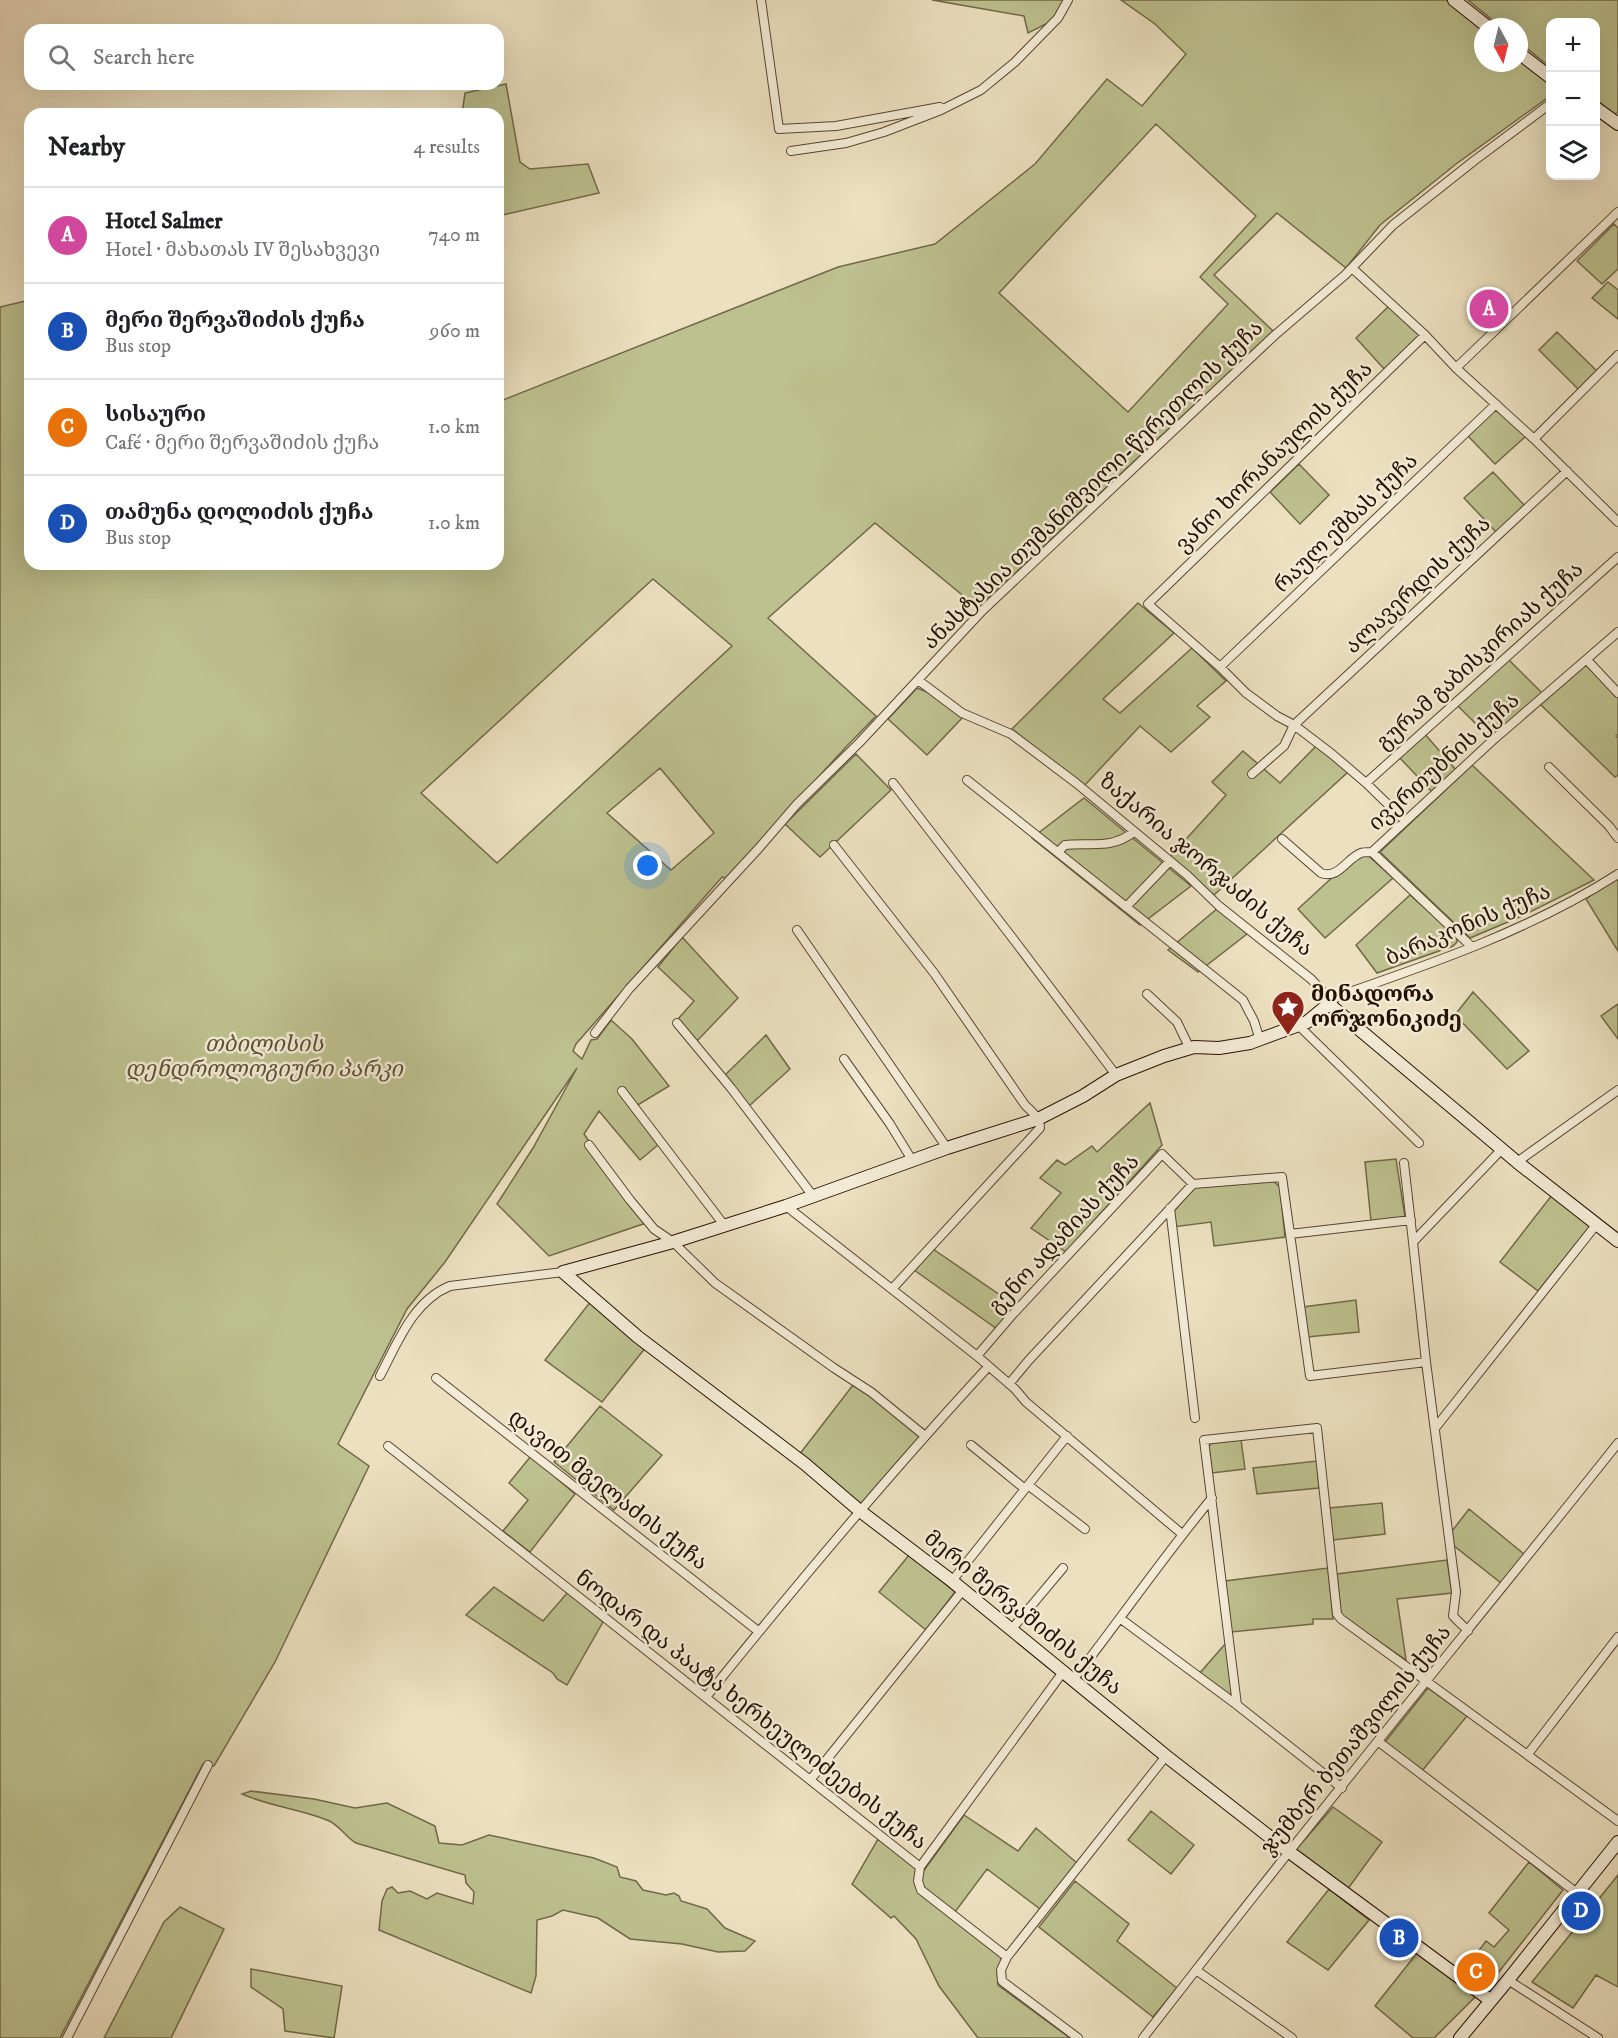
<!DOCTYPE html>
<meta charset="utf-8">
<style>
:root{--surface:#fff;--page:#f6f6f6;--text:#202124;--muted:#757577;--line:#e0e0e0;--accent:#2563eb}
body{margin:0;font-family:"IM FELL DW Pica","Noto Serif Georgian",serif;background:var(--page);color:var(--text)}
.controls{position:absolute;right:18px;top:18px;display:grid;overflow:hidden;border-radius:12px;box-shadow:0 6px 24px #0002}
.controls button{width:54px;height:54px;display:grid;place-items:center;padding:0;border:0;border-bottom:2px solid var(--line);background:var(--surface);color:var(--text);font:30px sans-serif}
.compass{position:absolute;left:1474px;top:18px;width:54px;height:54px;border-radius:50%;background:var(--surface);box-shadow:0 6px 24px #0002;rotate:173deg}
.you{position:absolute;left:648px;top:866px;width:21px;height:21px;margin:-15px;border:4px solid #fff;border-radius:50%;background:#1a73e8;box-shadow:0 0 0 9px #1a73e833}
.badge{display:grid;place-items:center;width:39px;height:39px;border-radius:50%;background:var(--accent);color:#fff;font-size:20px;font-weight:700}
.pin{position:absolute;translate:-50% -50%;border:3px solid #fff;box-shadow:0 2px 6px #0006}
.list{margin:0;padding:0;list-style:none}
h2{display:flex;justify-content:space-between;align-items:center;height:78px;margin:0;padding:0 24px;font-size:26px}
h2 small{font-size:20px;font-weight:400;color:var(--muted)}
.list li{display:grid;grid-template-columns:39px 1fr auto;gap:18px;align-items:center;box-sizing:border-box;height:96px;padding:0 24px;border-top:2px solid var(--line)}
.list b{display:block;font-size:22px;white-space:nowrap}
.list p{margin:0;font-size:20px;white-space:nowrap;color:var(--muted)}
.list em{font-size:20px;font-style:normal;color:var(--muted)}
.icon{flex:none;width:33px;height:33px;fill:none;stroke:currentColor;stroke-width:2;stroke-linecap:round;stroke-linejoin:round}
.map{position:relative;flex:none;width:1618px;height:2038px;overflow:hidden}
.search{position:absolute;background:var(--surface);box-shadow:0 6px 24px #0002;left:24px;top:24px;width:480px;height:66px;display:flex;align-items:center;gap:15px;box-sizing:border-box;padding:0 21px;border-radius:18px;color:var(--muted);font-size:22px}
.panel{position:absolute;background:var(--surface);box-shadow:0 6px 24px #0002;left:24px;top:108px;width:480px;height:462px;border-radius:18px}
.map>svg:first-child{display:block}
.green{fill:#bdc18f;stroke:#716948;stroke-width:1.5;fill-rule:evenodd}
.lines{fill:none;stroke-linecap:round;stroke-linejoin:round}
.street-casing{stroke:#574530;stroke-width:10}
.secondary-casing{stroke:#251100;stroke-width:14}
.street{stroke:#f3ebd6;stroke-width:8}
.secondary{stroke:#f3ebd6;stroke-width:12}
.labels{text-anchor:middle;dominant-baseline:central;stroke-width:5;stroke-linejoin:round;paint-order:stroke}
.street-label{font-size:22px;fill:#251100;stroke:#f3ebd6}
.poi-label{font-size:22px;font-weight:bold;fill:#251100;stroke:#f3ebd6;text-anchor:start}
.park-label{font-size:22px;font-style:italic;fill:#5a4f32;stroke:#f3ebd6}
</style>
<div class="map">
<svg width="1618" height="2038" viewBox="0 0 1618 2038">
<rect width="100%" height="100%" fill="#ece0c0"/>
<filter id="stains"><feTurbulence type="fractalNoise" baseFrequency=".00333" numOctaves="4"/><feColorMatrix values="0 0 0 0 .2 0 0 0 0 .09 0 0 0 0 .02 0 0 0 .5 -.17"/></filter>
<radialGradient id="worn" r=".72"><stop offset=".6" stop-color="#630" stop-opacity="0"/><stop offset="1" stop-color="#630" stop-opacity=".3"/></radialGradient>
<path class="green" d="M932,0H1064L1052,21L1028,33L1024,16Z
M1121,0H1446L1483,28V63H1519V56L1550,80V96L1456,164L1380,225L1346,268L1277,213L1214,275L1273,331L978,608L875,523L768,618L876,716L845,748L726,878L722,877L576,1044L573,1051L582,1059L591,1040L597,1039L611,1020L632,1039L669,1086L631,1109L658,1145L640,1160L599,1111L584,1134L646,1223L549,1256L497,1204L533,1148L577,1068L445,1262L407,1309L338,1444L369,1466L275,1662L214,1766L203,1764L60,2038H0V307L30,300V564H498V402L838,267L935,244L1035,164L1107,79L1142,106L1186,54L1155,24ZM1156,124L1256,216L1200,277L1228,304L1128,412L999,293ZM653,579L732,646L497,863L421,793ZM660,768L714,833L671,870L607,813Z
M1468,0H1618V112L1611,117L1596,104V22H1550V67L1519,42V27H1501Z
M506,84L520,162L530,169L588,164L599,193L498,216V114H462L465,93Z
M1614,224L1618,228V269L1602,284L1577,261Z
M1608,282L1618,290V319L1592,298Z
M1389,306L1420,336L1385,370L1356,338Z
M1557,332L1599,373L1581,392L1539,350Z
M1497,408L1527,435L1495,464L1468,436Z
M1299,464L1329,495L1300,524L1270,492Z
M1493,472L1526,507L1497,533L1464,498Z
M1138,603L1174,633L1103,699L1120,713L1192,648L1226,681L1197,706L1210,717L1171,752L1140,726L1084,786L1012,729Z
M1508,659L1543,694L1490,738L1457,705Z
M1587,664L1618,697V734L1616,736L1618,738V775L1615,777L1540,704Z
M917,688L930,693L963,717L927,755L888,719Z
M1424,733L1456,770L1432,792L1399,757Z
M1316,746L1348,772L1214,895L1169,858L1226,795L1212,782L1243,751L1280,783Z
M856,754L891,790L820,857L785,824Z
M1472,765L1594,880L1522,916L1470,938L1380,852Z
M1084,798L1191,886L1140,925L1032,838Z
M1362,850L1393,878L1325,938L1298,909Z
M1618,876V951L1586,899Z
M1410,895L1457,936V942L1453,946L1377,973L1356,945Z
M1218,908L1247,934L1198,972L1168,950Z
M682,937L738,998L697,1041L678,1019L694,1001L658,967Z
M1473,992L1529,1051L1507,1069L1455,1015Z
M1618,1004V1039L1601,1016Z
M766,1035L790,1069L749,1106L725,1075Z
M1150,1103L1162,1145L1066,1252L1031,1228L1061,1193L1040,1178L1057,1160L1065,1165L1092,1146L1097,1152Z
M1396,1159L1405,1217L1371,1221L1365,1162Z
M1273,1181L1280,1187L1285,1237L1214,1246L1211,1222L1173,1227L1174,1211L1195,1187Z
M1552,1195L1590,1226L1538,1291L1500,1262Z
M933,1249L1016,1306L997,1329L914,1270Z
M1356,1300L1359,1332L1307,1337L1303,1307Z
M591,1301L646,1347L602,1402L545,1360Z
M853,1385L879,1402L920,1436L859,1506L799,1455Z
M600,1406L662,1455L614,1510L554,1462Z
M1241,1440L1245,1469L1212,1473L1209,1446L1212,1443Z
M531,1456L575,1494L530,1552L503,1531L528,1500L509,1483Z
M1317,1461L1319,1488L1257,1494L1253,1468Z
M1382,1503L1385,1534L1333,1540L1329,1508Z
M1469,1509L1524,1554L1501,1583L1453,1545L1452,1531Z
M909,1555L955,1592L926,1630L879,1592Z
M1447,1560L1452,1593L1397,1599L1406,1660L1341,1615L1337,1574Z
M1328,1568L1333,1619H1313V1624L1231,1632L1225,1581Z
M494,1587L543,1621L568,1592L603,1622L567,1685L557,1679L553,1673L466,1615Z
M1226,1643L1232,1698L1199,1674Z
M1428,1688L1467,1716L1422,1771L1385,1742Z
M251,1791L314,1799L355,1808L387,1803L435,1826L439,1843L462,1845L489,1835L594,1858L617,1867L620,1877L636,1881L643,1890L666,1895L674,1893L679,1896L681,1901L707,1909L725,1928L755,1941L745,1951L718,1952L682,1944L630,1939L598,1918L563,1910L552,1916L537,1920L536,1976L531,1993L379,1930L382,1901L387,1889L392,1887L398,1893L410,1891L427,1899L437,1893L473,1904L474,1892L466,1883L465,1875L356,1843C345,1837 340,1825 327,1820C300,1809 269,1806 242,1794Z
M1333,1807L1382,1842L1347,1890L1294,1852Z
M1151,1811L1194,1845L1171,1874L1128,1840Z
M964,1815L1018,1851L1036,1828L1077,1863L1040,1909L987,1869L955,1912L922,1886V1873Z
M878,1839L917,1869L915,1885L1001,1957C1002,1967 996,1975 998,1985L1070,2038H978L939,1986L916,1939L894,1916L891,1918L852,1884Z
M1529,1862L1563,1890L1484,1991L1462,1973L1486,1941L1494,1947L1509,1930L1489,1913Z
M1618,1875V1987L1596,1975L1573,2008L1532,1982Z
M1075,1881L1129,1924L1117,1941L1177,1988L1153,2017L1039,1927Z
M1329,1889L1369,1920L1328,1970L1287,1942Z
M180,1907L224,1929L171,2038H104L164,1922Z
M1417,1953L1477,1995L1434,2038H1413L1375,2006Z
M251,1969L342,1986L334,2038L285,2031L283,2009L251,1987Z"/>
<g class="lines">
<g class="street-casing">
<path id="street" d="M761,0L779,129L836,126L940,107
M791,151L846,143L884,132L941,110L981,90L1015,62L1058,18L1068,0
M1352,268L1425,335L1456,368L1534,439L1618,522
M1456,368L1618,212
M1534,439L1618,355
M1587,660L1618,693
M1220,667L1496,404
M918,680L962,713L1011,734L1076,783L1187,875L1219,906L1311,979L1324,993L1329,1004L1338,996C1434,963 1532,929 1618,874
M1549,767L1609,826L1618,838
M1252,774L1284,746L1294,725L1567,471
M967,780L1243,1000L1254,1021L1260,1040
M893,783L1014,940L1116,1075
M1366,783L1618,557
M1405,821L1366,783L1332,754L1294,725L1277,716L1246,693L1220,667L1148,604L1425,335
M1282,839L1321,873C1338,880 1347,858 1361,853C1363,852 1370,852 1372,852
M834,845L934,973L1025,1105C1032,1112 1040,1118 1040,1128L892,1289
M1058,852L1065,845C1092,842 1110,850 1134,832
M1126,907L1169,862
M797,930L947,1148
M1472,947L1372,852L1492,741L1618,632
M1147,994L1177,1022L1190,1049
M677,1023L731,1088L813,1196
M1299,1026L1419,1143
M595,1033L629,989L759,848L797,804L860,742L982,611L1275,335L1345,275L1393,225L1475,160L1550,104
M844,1059L890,1124L912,1160
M622,1091L724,1225
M589,1145L630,1200L654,1229L673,1242L715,1283L834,1368L871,1392L925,1436
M1517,1162L1618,1090
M1404,1163L1413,1242
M786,1206L977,1356L1013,1314L1162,1154L1193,1184L1282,1177L1290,1234L1411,1220
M1170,1208L1195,1418
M1290,1234L1310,1376L1426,1362
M977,1356L1015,1389L1026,1402L1182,1534
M380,1376C398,1342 413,1301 450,1286L563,1272
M436,1378L758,1631
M1009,1384L1029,1360L1193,1184
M1436,1427L1596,1225
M971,1445L1025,1489
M388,1446L920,1867L918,1881L921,1890L1007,1957L1001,1970L1002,1981L1078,2038
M1028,1485L1085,1529
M952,1581L1067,1436
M1121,1619L1237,1705L1342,1788
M1011,1630L1063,1568
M1468,1631L1453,1616L1456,1592L1426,1362L1413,1242L1502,1149
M1073,1680C1120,1620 1163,1557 1212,1498
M706,1697C797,1584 890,1473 988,1367
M1237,1705L1204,1440L1317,1428L1337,1614L1341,1619L1618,1821
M1379,1742L1577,1893
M1528,1754L1618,1637
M811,1779L963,1590
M920,1867L1063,1672
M1007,1957L1166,1756
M1508,1980L1598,2038
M67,2038L208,1765
M1143,2038L1196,1970
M1292,2038L1196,1970C1334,1792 1478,1619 1618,1443"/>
</g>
<g class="secondary-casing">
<path id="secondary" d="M1454,0L1488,27
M1519,53L1550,77
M1596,108L1618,124
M1490,2000L1288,1851L1166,1756L952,1581L860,1511L805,1464L638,1337L563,1272L673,1242L786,1206L947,1148L1038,1119L1083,1096L1116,1075L1164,1056L1194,1047L1219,1048L1250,1043L1307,1022L1329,1004L1517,1162L1618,1241
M1460,2038L1508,1980L1618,1842"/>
</g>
<use href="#street" class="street"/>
<use href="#secondary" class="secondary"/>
</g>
<defs>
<g id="sight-pin" transform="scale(1.725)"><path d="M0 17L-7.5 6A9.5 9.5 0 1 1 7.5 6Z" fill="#8f2418" stroke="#f3ebd6"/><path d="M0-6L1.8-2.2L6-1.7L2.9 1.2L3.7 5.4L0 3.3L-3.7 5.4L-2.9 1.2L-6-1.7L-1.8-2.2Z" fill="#fff"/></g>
</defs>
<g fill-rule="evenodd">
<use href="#sight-pin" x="1288" y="1007"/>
</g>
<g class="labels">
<g class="street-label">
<text transform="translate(1274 457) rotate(-44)">ვანო ხორანაულის ქუჩა</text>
<text transform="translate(1093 485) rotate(-44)">ანასტასია თუმანიშვილი-წერეთლის ქუჩა</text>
<text transform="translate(1346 523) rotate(-44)">რაულ ეშბას ქუჩა</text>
<text transform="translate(1418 585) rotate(-43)">ალავერდის ქუჩა</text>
<text transform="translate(1480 656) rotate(-42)">გურამ გაბისკირიას ქუჩა</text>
<text transform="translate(1444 762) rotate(-42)">ივერთუბნის ქუჩა</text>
<text transform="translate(1206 865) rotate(40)">ზაქარია ჯორჯაძის ქუჩა</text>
<text transform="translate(1468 925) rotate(-23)">ბარაკონის ქუჩა</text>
<text transform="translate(1064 1234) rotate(-47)">გენო ადამიას ქუჩა</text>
<text transform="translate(608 1490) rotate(38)">დავით მგელაძის ქუჩა</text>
<text transform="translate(1023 1613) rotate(39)">მერი შერვაშიძის ქუჩა</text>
<text transform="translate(751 1710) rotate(38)">ნოდარ და პაატა ხერხეულიძეების ქუჩა</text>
<text transform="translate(1356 1740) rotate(-51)">ჯუმბერ ბეთაშვილის ქუჩა</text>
</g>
<g class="poi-label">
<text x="1311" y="994">მინადორა<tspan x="1311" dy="25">ორჯონიკიძე</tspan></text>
</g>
<g class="park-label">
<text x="264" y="1044">თბილისის<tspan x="264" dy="25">დენდროლოგიური პარკი</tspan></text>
</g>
</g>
<rect width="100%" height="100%" filter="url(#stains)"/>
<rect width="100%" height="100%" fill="url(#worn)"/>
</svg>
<div class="controls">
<button>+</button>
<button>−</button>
<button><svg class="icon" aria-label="layers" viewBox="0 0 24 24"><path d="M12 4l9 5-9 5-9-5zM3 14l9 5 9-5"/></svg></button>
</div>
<svg class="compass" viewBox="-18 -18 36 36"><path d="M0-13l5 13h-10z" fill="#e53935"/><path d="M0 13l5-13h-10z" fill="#757577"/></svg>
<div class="you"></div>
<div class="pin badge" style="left:1489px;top:309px;background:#d1479c">A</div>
<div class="pin badge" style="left:1399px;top:1938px;background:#1a4fb4">B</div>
<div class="pin badge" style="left:1476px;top:1972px;background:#e8710a">C</div>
<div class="pin badge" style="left:1581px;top:1911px;background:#1a4fb4">D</div>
<div class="search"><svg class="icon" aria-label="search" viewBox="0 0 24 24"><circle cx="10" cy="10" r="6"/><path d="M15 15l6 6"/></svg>Search here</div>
<section class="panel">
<h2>Nearby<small>4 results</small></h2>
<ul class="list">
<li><span class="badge" style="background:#d1479c">A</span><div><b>Hotel Salmer</b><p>Hotel · მახათას IV შესახვევი</p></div><em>740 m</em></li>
<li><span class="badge" style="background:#1a4fb4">B</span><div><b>მერი შერვაშიძის ქუჩა</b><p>Bus stop</p></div><em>960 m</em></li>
<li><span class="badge" style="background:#e8710a">C</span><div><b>სისაური</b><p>Café · მერი შერვაშიძის ქუჩა</p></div><em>1.0 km</em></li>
<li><span class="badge" style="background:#1a4fb4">D</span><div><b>თამუნა დოლიძის ქუჩა</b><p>Bus stop</p></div><em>1.0 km</em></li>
</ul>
</section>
</div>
